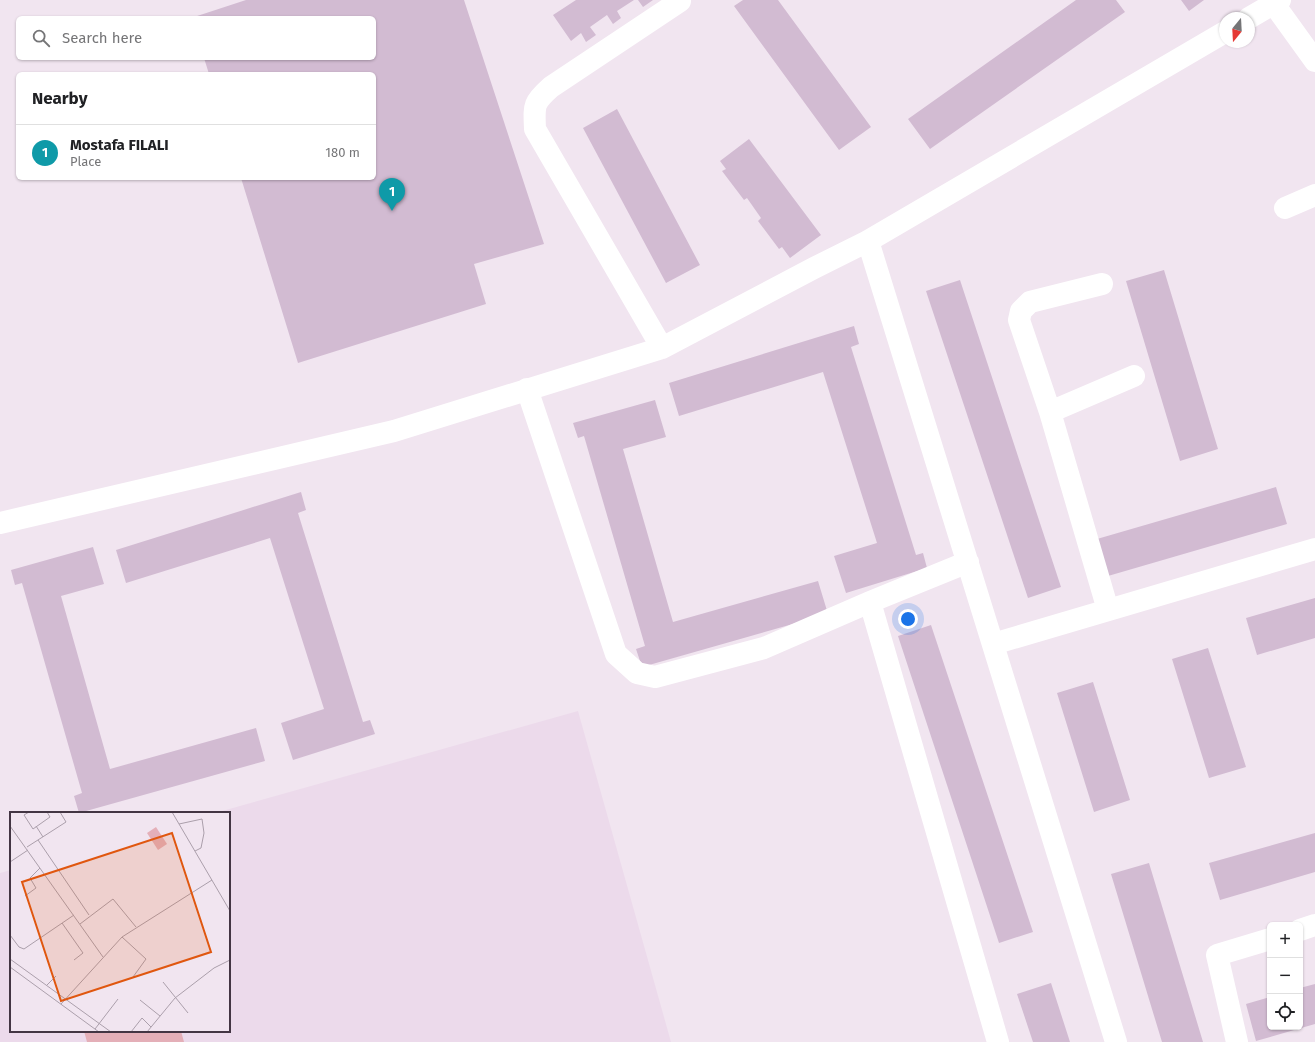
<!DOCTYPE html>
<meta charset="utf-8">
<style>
:root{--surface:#fff;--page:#f2f2f2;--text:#202124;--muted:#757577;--line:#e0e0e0;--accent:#8b1fee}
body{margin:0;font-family:"Fira Sans",sans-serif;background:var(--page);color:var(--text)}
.controls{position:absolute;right:12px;bottom:12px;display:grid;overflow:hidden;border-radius:6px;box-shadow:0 1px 3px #0004}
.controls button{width:36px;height:36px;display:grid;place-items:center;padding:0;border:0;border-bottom:1px solid var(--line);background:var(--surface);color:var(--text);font:20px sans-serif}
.compass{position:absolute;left:1219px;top:12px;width:36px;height:36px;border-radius:50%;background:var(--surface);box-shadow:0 1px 3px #0004;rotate:198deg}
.you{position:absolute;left:908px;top:619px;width:14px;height:14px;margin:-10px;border:3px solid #fff;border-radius:50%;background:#1a73e8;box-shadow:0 0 0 6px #1a73e833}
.badge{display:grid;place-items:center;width:26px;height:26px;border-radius:50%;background:var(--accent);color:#fff;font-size:13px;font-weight:700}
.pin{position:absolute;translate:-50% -33px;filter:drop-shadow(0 1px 2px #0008)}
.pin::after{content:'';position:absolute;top:21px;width:14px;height:12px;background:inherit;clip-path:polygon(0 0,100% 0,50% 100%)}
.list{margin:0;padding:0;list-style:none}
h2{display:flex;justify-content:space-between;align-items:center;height:52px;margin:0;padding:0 16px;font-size:17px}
h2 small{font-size:13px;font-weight:400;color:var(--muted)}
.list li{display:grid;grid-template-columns:26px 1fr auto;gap:12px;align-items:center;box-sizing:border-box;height:56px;padding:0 16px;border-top:1px solid var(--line)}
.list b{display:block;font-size:15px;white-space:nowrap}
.list p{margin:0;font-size:13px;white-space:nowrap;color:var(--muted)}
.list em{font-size:13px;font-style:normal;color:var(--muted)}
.icon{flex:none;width:22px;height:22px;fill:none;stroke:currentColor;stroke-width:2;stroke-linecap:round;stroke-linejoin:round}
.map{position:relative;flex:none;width:1315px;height:1042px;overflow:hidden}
.search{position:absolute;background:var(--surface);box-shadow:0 1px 3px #0004;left:16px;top:16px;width:360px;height:44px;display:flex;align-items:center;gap:10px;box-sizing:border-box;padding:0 14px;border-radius:6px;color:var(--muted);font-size:15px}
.panel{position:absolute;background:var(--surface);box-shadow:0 1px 3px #0004;left:16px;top:72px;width:360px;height:108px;border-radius:6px}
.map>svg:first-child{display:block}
.residential{fill:#ecdaeb}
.green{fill:#e4afb8}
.building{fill:#d2bbd2}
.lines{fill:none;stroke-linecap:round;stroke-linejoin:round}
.street{stroke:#fff;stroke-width:22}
.inset-road{fill:none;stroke:#ab9fab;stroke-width:1}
.view{fill:#e0570f;fill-opacity:0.15;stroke:#e0570f;stroke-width:2}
.inset-edge{fill:none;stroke:#433543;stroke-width:2}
</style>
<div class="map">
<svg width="1315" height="1042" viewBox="0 0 1315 1042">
<rect width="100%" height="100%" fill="#f1e5f0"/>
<path class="residential" d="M578,711L671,1042H0V873L11,870V1031H229V813H215Z"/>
<path class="green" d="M84,1031H181L184,1042H87Z"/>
<path class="building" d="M246,0H464L544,244L474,264L486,304L298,363L241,178H374V74H209L204,58H374V18H191Z
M576,0H634L617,11L621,18L613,24L607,15L590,27L596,35L586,42L581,33L571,41L553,15Z
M638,0H653L643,7Z
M743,0H778L871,127L839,150L734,6Z
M1076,0H1116L1125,12L930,149L908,119Z
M1181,0H1204L1189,11Z
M617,109L700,265L666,283L583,128Z
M749,139L821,235L790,258L782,247L779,249L758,221L761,218L747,198L744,200L722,171L726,169L720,161Z
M1164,270L1218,449L1180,461L1126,281Z
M960,280L1061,587L1028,598L926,291Z
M854,326L859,344L851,347L916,555L923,553L927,568L846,593L834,556L877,543L823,372L679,416L669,383Z
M655,400L666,437L623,449L673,622L818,581L828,614L642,667L636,649L645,646L584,436L578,438L573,423Z
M1276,487L1287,524L1108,576L1097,539Z
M301,492L306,510L298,513L363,722L370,720L375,734L293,760L281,723L324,709L270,538L126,583L116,550Z
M93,547L104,584L61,596L110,769L256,728L265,761L79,813L74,796L82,793L22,583L15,585L11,570Z
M1315,598V638L1257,655L1246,618Z
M931,625L1033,932L999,943L898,636Z
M1208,648L1246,767L1209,778L1172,659Z
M1093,682L1130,800L1094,812L1057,693Z
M1315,833V872L1220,900L1209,863Z
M1149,863L1203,1042H1162L1111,874Z
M1051,983L1070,1042H1033L1017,994Z
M1315,984V1024L1256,1041L1246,1004L1270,997V1027H1300V988Z"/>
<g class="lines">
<path class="street" d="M1271,0L1315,61
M1249,18L1280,0
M1285,208L1315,195
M868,241L1116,1042
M1102,284L1030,302L1021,311L1019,320L1050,412L1108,610
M662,348L535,129C534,105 533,103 551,87L680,1
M527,389L616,654L637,673L655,677L764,648L870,602L968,562
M1050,412L1134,376
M0,523L394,431L662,348L814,268L868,241L1225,32
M870,602L998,1042
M993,644L1315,549
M1300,930L1315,925
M1237,1042L1217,955L1270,939"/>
</g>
<g transform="translate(10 812)">
<rect width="220" height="220" fill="#f1e5f0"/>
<path d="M146,15L157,32L148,38L137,21Z" fill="#e4afb8"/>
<path class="inset-road" d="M19,0L14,3L23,17L40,5L37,0M162,0L220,99M169,12L192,7L194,21L191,36L185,39M0,14L93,145M26,14L33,25M28,28L79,103M17,35L56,10L50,0M0,50L18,38M15,84L26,76L20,66L30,56M52,111L73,141L64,148M70,112L103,87L126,115M0,123L9,135L14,137L64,103M112,125L136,147L123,165M0,147L101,220M0,155L89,220M153,170L178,201M37,173L46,164M130,188L150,204M51,192L112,125L202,68M85,217L108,187M121,220L132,206L141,215M137,220L165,186L204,156L220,148"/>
<path class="view" d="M162,21L201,140L51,189L12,70Z"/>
<rect width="220" height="220" class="inset-edge"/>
</g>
</svg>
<div class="controls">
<button>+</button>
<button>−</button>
<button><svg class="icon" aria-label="locate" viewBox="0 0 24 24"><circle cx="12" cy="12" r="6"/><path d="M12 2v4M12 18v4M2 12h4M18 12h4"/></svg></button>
</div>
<svg class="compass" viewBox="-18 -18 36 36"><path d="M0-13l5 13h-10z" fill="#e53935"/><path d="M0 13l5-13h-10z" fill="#757577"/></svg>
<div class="you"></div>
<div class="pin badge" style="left:392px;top:211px;background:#0f9aa8">1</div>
<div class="search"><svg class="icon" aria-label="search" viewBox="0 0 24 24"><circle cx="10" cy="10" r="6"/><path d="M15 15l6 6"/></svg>Search here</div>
<section class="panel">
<h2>Nearby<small></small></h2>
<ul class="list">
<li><span class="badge" style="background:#0f9aa8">1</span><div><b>Mostafa FILALI</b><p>Place</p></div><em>180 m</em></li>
</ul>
</section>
</div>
